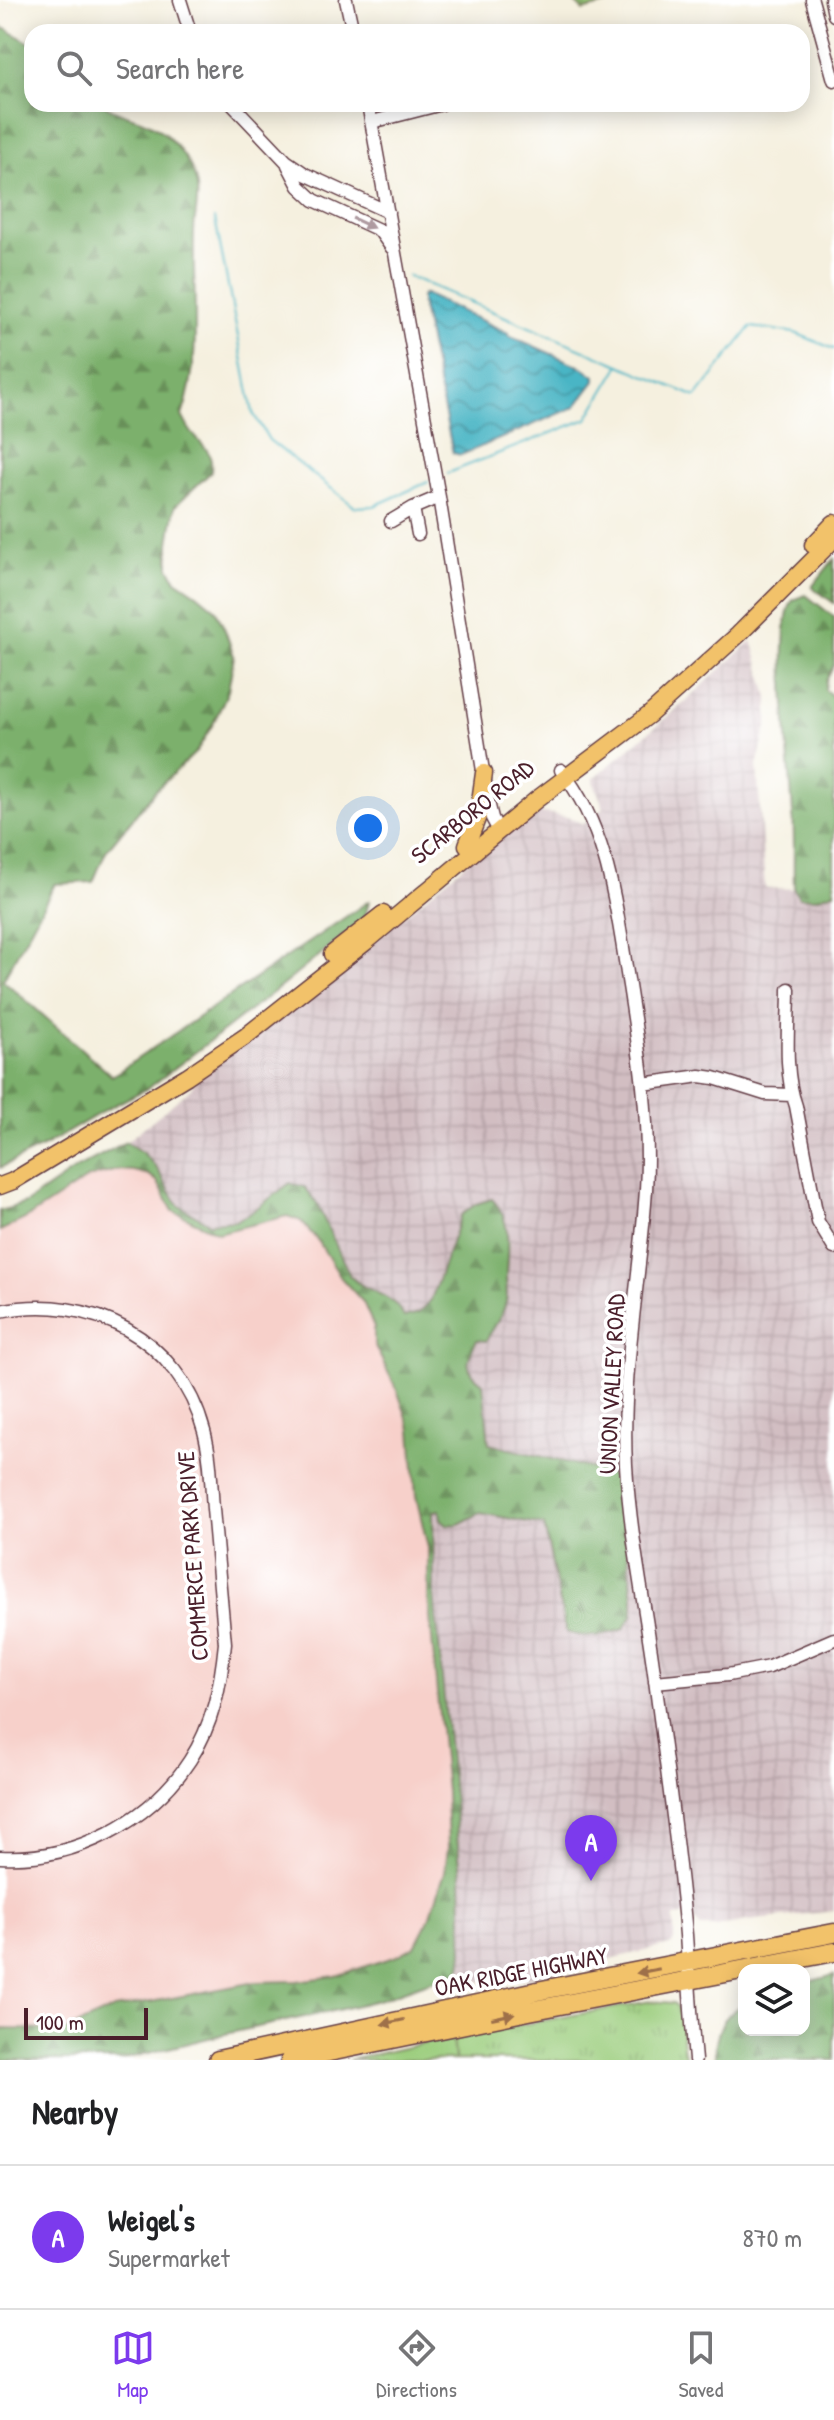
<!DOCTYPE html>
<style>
:root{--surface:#fff;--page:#f2f2f2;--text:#202124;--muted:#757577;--line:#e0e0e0;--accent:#7c3aed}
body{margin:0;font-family:"Patrick Hand",sans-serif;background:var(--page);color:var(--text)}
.controls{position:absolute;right:24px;bottom:24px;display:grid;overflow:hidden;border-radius:16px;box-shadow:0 4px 20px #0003}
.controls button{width:72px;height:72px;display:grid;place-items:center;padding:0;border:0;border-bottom:2px solid var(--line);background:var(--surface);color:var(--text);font:40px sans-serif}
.scale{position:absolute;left:24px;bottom:20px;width:124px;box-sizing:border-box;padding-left:8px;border:4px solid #4a1f2b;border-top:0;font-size:22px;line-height:28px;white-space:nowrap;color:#4a1f2b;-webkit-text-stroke:6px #fff;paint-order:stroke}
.you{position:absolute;left:368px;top:828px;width:28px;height:28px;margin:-20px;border:6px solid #fff;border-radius:50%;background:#1a73e8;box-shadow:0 0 0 12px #1a73e833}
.badge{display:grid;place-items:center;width:52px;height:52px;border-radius:50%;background:var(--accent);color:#fff;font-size:26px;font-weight:700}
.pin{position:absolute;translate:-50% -66px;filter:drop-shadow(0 2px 4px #0008)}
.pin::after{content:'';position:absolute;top:42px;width:28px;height:24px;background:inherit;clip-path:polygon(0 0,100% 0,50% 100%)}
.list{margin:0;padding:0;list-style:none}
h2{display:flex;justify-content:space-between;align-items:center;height:104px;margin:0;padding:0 32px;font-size:34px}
h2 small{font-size:26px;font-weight:400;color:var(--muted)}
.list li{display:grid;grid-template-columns:52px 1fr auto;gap:24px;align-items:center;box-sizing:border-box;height:144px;padding:0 32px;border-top:2px solid var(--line)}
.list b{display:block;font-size:30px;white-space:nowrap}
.list p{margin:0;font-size:26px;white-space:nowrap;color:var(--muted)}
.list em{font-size:26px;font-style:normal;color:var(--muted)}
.icon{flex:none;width:44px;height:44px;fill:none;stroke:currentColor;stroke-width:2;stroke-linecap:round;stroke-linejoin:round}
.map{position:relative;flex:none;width:834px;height:2060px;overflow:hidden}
.search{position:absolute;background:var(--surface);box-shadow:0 4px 20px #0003;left:24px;right:24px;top:24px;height:88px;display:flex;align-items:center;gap:20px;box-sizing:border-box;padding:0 28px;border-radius:24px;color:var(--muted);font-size:30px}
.sheet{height:248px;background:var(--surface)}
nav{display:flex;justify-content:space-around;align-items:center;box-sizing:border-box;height:112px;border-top:2px solid var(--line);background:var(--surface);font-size:22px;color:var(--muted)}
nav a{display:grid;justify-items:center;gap:4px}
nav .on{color:var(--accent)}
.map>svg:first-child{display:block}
.built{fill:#f7d0ca}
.industrial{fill:url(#industrial-grid)}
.grass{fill:url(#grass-tufts);stroke:#727654;stroke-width:2}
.forest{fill:url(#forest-firs);stroke:#63684c;stroke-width:2}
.cemetery{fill:url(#cemetery-stones);stroke:#727654;stroke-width:2}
.garden{fill:#9bcd7d;stroke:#727654;stroke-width:2}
.water{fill:url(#water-waves);stroke:#496a78;stroke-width:2}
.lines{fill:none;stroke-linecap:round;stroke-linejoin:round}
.stream{stroke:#48b5c5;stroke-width:2}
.minor-casing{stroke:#643e46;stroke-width:15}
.major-casing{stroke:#643e46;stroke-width:19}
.highway-casing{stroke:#643e46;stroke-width:21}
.minor{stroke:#fff;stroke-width:12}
.major{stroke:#f2c26a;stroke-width:16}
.highway{stroke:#f2c26a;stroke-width:18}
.oneway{fill:#ae9aa0}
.oneway2{fill:#9e704a}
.labels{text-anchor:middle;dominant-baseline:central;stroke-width:7;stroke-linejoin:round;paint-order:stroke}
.street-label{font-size:24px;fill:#4a1f2b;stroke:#fff}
</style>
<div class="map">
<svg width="834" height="2060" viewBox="0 0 834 2060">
<defs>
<pattern id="industrial-grid" width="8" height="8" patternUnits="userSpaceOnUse" patternTransform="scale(2)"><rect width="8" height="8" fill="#d2bec2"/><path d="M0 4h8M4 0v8" fill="none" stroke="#b6a3a7"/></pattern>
<pattern id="grass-tufts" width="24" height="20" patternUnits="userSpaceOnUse" patternTransform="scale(2)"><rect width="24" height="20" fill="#9bcd7d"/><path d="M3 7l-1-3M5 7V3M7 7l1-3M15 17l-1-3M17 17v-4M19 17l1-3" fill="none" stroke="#87b06c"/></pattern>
<pattern id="forest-firs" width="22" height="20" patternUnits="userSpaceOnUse" patternTransform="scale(2)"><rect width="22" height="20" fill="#7cb06c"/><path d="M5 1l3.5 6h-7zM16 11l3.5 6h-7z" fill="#688f59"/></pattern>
<pattern id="cemetery-stones" width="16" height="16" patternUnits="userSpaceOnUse" patternTransform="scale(2)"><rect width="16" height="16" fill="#9bcd7d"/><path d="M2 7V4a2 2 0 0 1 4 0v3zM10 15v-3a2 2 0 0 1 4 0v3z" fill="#87b06c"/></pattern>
<pattern id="water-waves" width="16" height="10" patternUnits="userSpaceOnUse" patternTransform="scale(2)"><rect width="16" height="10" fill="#48b5c5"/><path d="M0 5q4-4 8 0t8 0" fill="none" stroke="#3e93a0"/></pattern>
</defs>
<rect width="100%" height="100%" fill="#fff"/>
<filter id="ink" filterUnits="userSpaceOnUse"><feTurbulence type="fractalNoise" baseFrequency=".0125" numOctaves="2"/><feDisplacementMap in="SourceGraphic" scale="16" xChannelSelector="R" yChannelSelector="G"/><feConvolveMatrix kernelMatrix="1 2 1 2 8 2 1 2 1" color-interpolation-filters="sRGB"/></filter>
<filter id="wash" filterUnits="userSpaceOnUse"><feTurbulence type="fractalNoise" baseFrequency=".006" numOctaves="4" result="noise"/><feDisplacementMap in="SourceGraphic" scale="32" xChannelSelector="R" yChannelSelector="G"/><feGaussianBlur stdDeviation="1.8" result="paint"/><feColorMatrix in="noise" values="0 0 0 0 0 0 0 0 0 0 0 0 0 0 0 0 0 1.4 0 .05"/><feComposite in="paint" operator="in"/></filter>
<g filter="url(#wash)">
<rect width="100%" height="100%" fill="#f5f0df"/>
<path class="built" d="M117,1170L133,1171L149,1175L157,1181L173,1211L218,1233L287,1216L301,1221L319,1242L341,1278L363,1302L374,1327V1344L397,1390L411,1429L428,1548V1595L446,1792L448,1847L445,1872L431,1915L415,1946L397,1956L336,1976L297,1981L256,1982L114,2009L66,2030L0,2029V1231L27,1218L88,1178Z"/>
<path class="industrial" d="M752,640L768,696V723L757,765L765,888L794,889L799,897L816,898L834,892V1911L747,1921L716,1927H701L695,1921L692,1915L674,1917V1941L670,1945L537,1976L494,1984L473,1980L465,1975L461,1968L463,1952L461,1876L434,1594L433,1511L440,1509L459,1524L480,1513L544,1525L566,1631L633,1614L627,1547L615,1479L607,1472L489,1444L487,1432L485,1392L483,1383L472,1375L468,1367L469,1354L477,1339L486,1341L498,1321L507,1301L506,1274L509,1242L506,1233V1221L461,1215L431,1300L419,1313L404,1317L398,1306L355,1282L350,1276L317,1204L266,1199L249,1214L235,1221L209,1223L178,1205L143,1152L126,1142L191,1089L199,1073L293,1007H297L518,819L541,813L552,814L571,818L583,824L604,808L595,786L594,778L687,700Z"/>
<path class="grass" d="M651,2001L673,2003L681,2011L682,2039L686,2060H455L453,2037Z"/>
<path class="forest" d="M0,26L32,44V104H103C117,114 133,116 148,123C162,129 176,144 184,156C188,162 193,171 195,178C201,196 194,214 194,233C192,294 203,356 182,416C185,421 188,428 192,433C204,448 213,450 211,472L175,506L169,543V567L176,580L197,594L215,609L225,630L234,656L228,691L214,722L197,751L155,791L106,851L93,882L55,884L3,980L112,1076L369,901L365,917L357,925L283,985L150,1087L107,1109L46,1145L0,1168Z
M834,559V603L812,587Z
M806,595L834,617V665L826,681L825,690L834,697V892L816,898L799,897L794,889C793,864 795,840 793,815C791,774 773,627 793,600Z
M126,1142L143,1153L156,1167L178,1205L209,1223L235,1221L249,1214L290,1183L305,1187L317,1204L350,1276C369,1296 389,1289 404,1317L419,1313L431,1300L461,1215L476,1204L492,1199C513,1220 507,1249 506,1276C506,1285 508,1294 506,1302C503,1316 493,1328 486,1341L477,1340C466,1359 463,1369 483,1383L489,1444L607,1472L615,1479L627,1547L633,1598V1614L624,1629C604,1636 586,1640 566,1632L544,1525L480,1513L459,1524L448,1525L441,1519L440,1510L433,1511L434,1594L461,1876L463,1952L461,1968L454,1976L440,1978L378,2000L342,2009L225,2034L121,2060H0V2029L66,2030L114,2009L256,1982L297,1981L336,1976L397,1956L415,1946L431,1915L445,1872L448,1847L446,1792L428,1595V1548L416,1496L411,1429L397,1390L374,1344V1327L363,1302L341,1278L319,1242L301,1221L287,1216L218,1233L173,1211L157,1181L149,1175L133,1171L117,1170L88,1178L27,1218L0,1231V1211L26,1203L77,1168Z
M834,1975V2060H715C714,2037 721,2014 744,2004V2030H804V1983Z"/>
<path class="cemetery" d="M572,0H624L583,11Z"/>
<path class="garden" d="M453,2037L455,2060H349Z"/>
<path class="water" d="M424,294L508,333V335L584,368L595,376V381L575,407L461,455L453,453L421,302V297Z"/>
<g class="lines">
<path class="stream" d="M215,219L253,413L269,440L355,507L374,506L428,482
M408,276L696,397L751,327L795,333L834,349
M448,473L587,419L619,366"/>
</g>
</g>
<g filter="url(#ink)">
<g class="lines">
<g class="minor-casing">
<path id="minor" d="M180,0L190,32
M346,0L353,32
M812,0L834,80
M831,0L834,15
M232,104L286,161L305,174L388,212
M368,104L439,497L488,802L492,818L499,831
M372,122L442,104
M288,165L299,186L314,200L379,230L392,248
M413,508L418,534
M391,521L413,508L439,497
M561,770C603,823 614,889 624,954C636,1032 651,1110 646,1190C640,1280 621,1376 626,1465C630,1537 646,1609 655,1680C666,1765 679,1850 686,1935C689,1977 691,2018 695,2060
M789,989C789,1026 783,1070 796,1106L818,1222L834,1248
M643,1084L700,1076L714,1078L765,1094L792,1095
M0,1311C91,1293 179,1338 204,1431C211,1456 211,1483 213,1509C217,1554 221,1599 225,1643C221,1684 213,1725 190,1760C150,1822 74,1861 0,1857
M655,1682L728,1675L769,1667L834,1639"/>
</g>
<g class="major-casing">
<path id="major" d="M813,545L834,523
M467,845L478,816L484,773
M332,954L383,914
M0,1186L13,1181L187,1076L246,1036L303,991L367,941L536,800L649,715L738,635L834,539"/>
</g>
<g class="highway-casing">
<path id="highway" d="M218,2060L537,1991L834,1933
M290,2060L529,2011L834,1952"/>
</g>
<use href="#minor" class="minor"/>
<use href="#major" class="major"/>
<use href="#highway" class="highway"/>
</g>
<defs><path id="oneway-solid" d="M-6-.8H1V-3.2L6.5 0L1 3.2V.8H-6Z" transform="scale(2)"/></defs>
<use class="oneway" href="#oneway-solid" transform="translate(363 223) rotate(25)"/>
<g class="oneway2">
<use href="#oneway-solid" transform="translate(648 1971) rotate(169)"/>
<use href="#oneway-solid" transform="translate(503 2016) rotate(-12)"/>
<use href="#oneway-solid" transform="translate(393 2022) rotate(168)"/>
</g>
</g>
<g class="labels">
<g class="street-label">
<text transform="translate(472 811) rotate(-39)">SCARBORO ROAD</text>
<text transform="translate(611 1384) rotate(-87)">UNION VALLEY ROAD</text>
<text transform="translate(192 1556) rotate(-94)">COMMERCE PARK DRIVE</text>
<text transform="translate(521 1971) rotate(-11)">OAK RIDGE HIGHWAY</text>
</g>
</g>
</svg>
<div class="controls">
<button><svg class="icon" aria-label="layers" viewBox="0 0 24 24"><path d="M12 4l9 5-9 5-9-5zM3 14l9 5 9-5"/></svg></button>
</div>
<div class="scale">100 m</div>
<div class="you"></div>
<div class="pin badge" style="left:591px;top:1881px">A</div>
<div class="search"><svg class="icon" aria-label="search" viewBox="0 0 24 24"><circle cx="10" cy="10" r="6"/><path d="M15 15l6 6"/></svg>Search here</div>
</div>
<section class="sheet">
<h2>Nearby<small></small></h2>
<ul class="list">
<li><span class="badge">A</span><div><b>Weigel's</b><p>Supermarket</p></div><em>870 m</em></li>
</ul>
</section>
<nav>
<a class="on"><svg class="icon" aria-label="map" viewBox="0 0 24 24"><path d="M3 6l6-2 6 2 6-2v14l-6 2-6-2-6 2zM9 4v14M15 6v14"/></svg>Map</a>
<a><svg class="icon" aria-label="directions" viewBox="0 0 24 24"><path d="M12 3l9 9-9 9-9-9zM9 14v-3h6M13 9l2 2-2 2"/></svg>Directions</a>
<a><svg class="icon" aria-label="saved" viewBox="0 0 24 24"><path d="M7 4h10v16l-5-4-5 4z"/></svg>Saved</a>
</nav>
